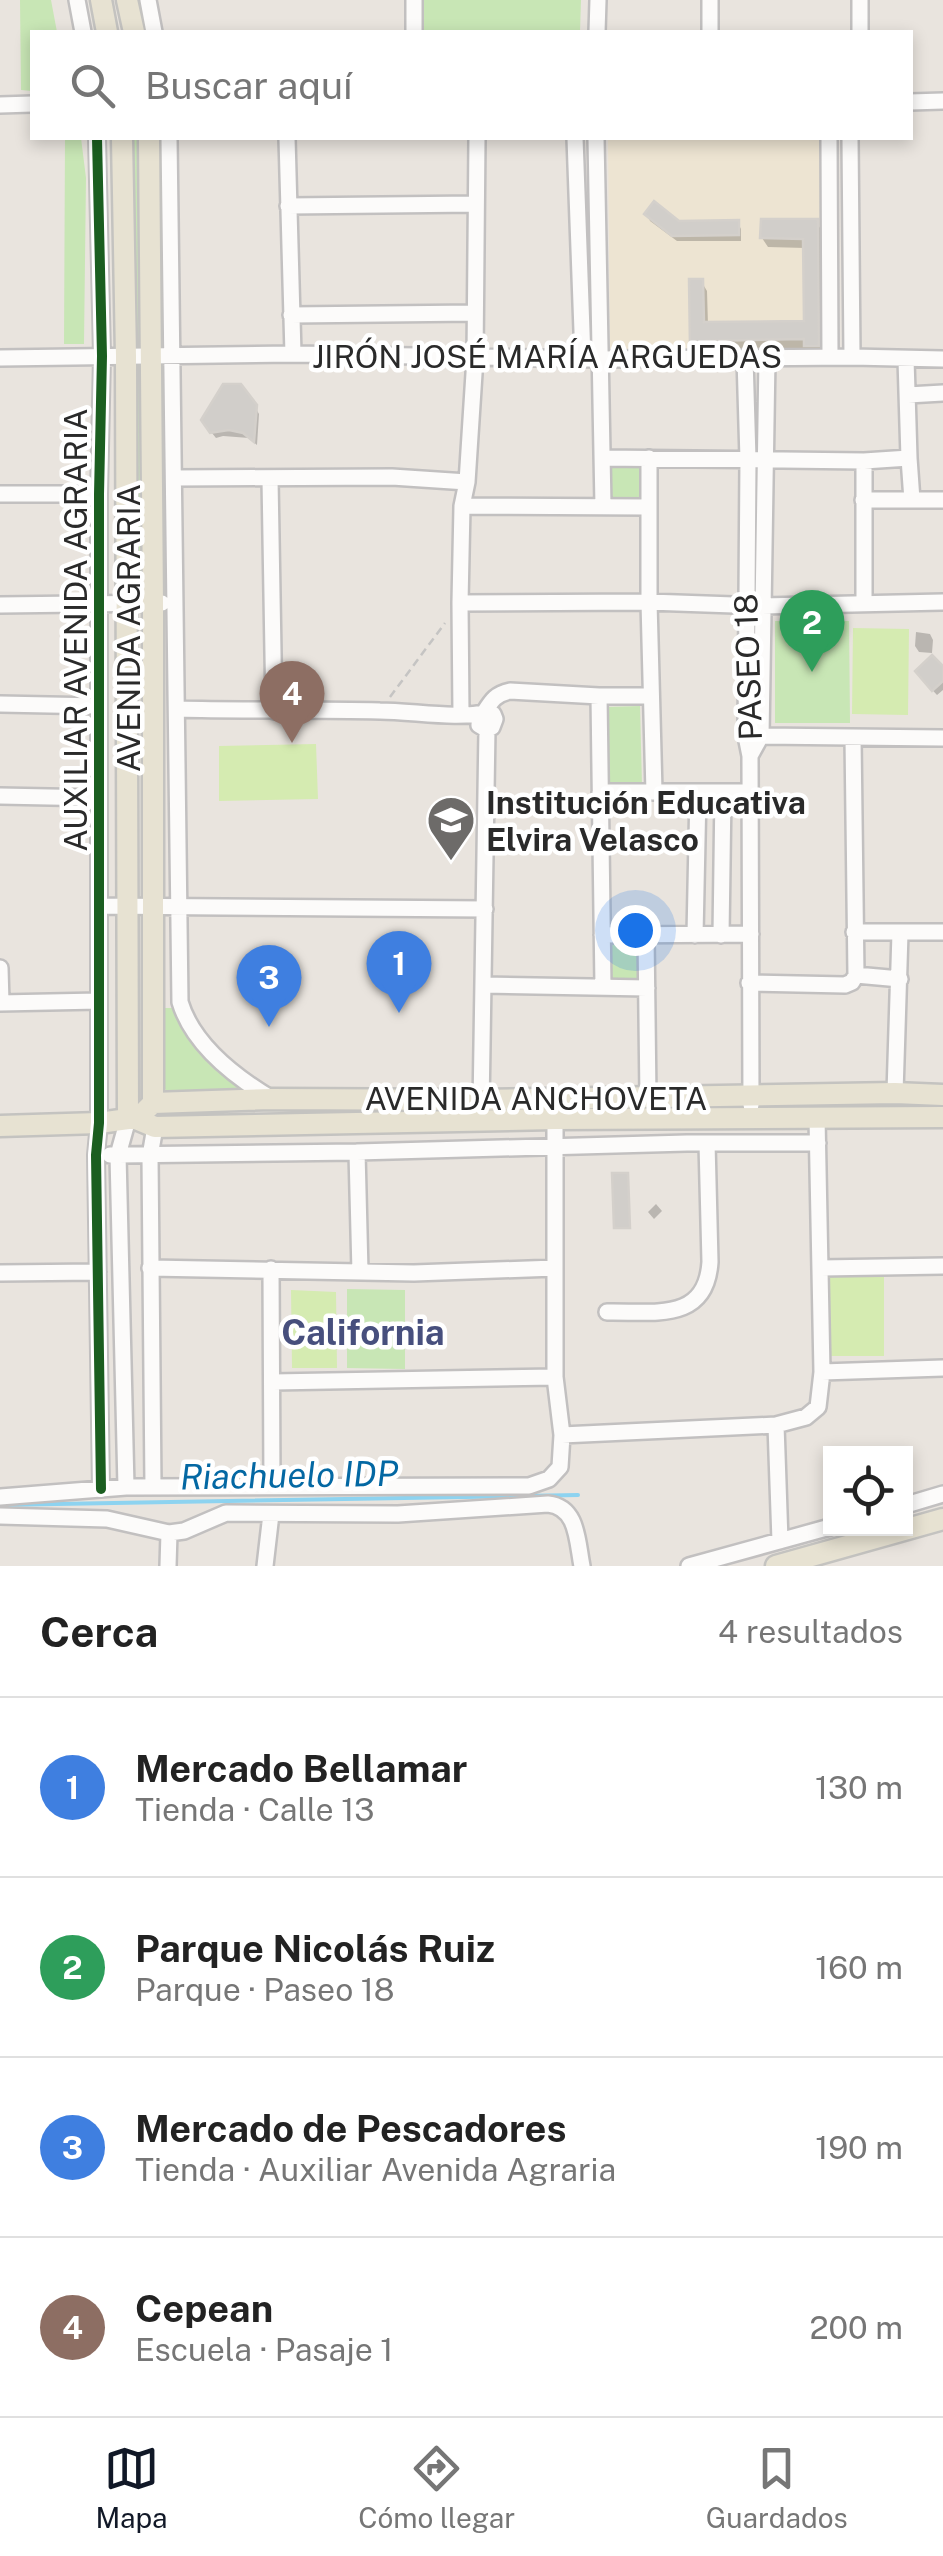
<!DOCTYPE html>
<html lang="es">
<meta charset="utf-8">
<style>
:root{--surface:#fff;--page:#f6f6f6;--text:#222;--muted:#767676;--line:#e0e0e0;--accent:#111827}
body{margin:0;font-family:"Public Sans",sans-serif;background:var(--page);color:var(--text)}
.controls{position:absolute;right:30px;bottom:30px;display:grid;overflow:hidden;border-radius:0px;box-shadow:0 5px 15px #0003}
.controls button{width:90px;height:90px;display:grid;place-items:center;padding:0;border:0;border-bottom:2px solid var(--line);background:var(--surface);color:var(--text);font:50px sans-serif}
.you{position:absolute;left:635px;top:930px;width:35px;height:35px;margin:-25px;border:8px solid #fff;border-radius:50%;background:#1a73e8;box-shadow:0 0 0 15px #1a73e833}
.badge{display:grid;place-items:center;width:65px;height:65px;border-radius:50%;background:var(--accent);color:#fff;font-size:32px;font-weight:700}
.pin{position:absolute;translate:-50% -82px;filter:drop-shadow(0 2px 5px #0008)}
.pin::after{content:'';position:absolute;top:52px;width:35px;height:30px;background:inherit;clip-path:polygon(0 0,100% 0,50% 100%)}
.list{margin:0;padding:0;list-style:none}
h2{display:flex;justify-content:space-between;align-items:center;height:130px;margin:0;padding:0 40px;font-size:42px}
h2 small{font-size:32px;font-weight:400;color:var(--muted)}
.list li{display:grid;grid-template-columns:65px 1fr auto;gap:30px;align-items:center;box-sizing:border-box;height:180px;padding:0 40px;border-top:2px solid var(--line)}
.list b{display:block;font-size:38px;white-space:nowrap}
.list p{margin:0;font-size:32px;white-space:nowrap;color:var(--muted)}
.list em{font-size:32px;font-style:normal;color:var(--muted)}
.icon{flex:none;width:55px;height:55px;fill:none;stroke:currentColor;stroke-width:2;stroke-linecap:round;stroke-linejoin:round}
.map{position:relative;flex:none;width:943px;height:1566px;overflow:hidden}
.search{position:absolute;background:var(--surface);box-shadow:0 5px 15px #0003;left:30px;right:30px;top:30px;height:110px;display:flex;align-items:center;gap:25px;box-sizing:border-box;padding:0 35px;border-radius:0px;color:var(--muted);font-size:38px}
.sheet{height:850px;background:var(--surface)}
nav{display:flex;justify-content:space-around;align-items:center;box-sizing:border-box;height:140px;border-top:2px solid var(--line);background:var(--surface);font-size:28px;color:var(--muted)}
nav a{display:grid;justify-items:center;gap:5px}
nav .on{color:var(--accent)}
.map>svg:first-child{display:block}
.education{fill:#ede4d2}
.green{fill:#c8e6b5}
.pitch{fill:#d5ebb1}
.shadow{fill:#0003}
.lines{fill:none;stroke-linecap:round;stroke-linejoin:round}
.stream{stroke:#8dd3f0;stroke-width:4}
.building{fill:#d1ceca;stroke:#d4d0cb;stroke-width:2.5}
.minor-casing{stroke:#c2c0c0;stroke-width:20}
.major-casing{stroke:#c4c3c0;stroke-width:25}
.path{stroke:#c5c4c3;stroke-width:2.5;stroke-dasharray:8 5;stroke-linecap:butt}
.minor{stroke:#fcfbfa;stroke-width:15}
.major{stroke:#e7e2d2;stroke-width:20}
.cycleway-casing{stroke:#fff;stroke-width:16}
.cycleway{stroke:#1b5e20;stroke-width:10}
.labels{text-anchor:middle;dominant-baseline:central;stroke-width:9;stroke-linejoin:round;paint-order:stroke}
.street-label{font-size:32px;fill:#2a2a2a;stroke:#fff}
.poi-label{font-size:32px;font-weight:bold;fill:#2a2a2a;stroke:#fff;text-anchor:start}
.neighbourhood-label{font-size:35px;font-weight:bold;fill:#474f7d;stroke:#fff}
.water-label{font-size:35px;font-style:italic;fill:#0468a3;stroke:#fff}
</style>
<div class="map">
<svg width="943" height="1566" viewBox="0 0 943 1566">
<rect width="100%" height="100%" fill="#e9e4de"/>
<path class="education" d="M608,138H821V352L610,355Z"/>
<path class="green" d="M20,0H51L57,32H32V91L21,90Z
M424,0H581L580,32H423Z
M65,138H81L86,178L84,344H64Z
M125,138H146L148,353H127Z
M149,359L150,600H130L129,360Z
M609,462L643,465L642,501L610,500Z
M775,621H849L850,723H775Z
M640,706L642,786L608,787L606,707Z
M609,944L642,945L643,982L609,980Z
M161,1008H175L254,1092L172,1095L160,1085Z
M347,1289L405,1290V1369L347,1368Z"/>
<path class="pitch" d="M853,628L909,629L908,715L852,714Z
M316,744L318,799L219,801V746Z
M884,1273V1356H830L827,1274Z
M291,1290L336,1292L337,1368H292Z"/>
<path class="shadow" d="M647,214L678,223H738L741,229V241H677L650,221Z
M816,222L822,231L823,355H812L808,348L709,350V356H698L693,346L701,281L707,291L708,325L806,323L805,248L768,247L762,238Z
M255,407L259,414L257,445L249,438L223,436L216,438L207,427Z
M916,632L930,634L933,640L932,653L919,652L915,646Z
M943,670V690L937,695L921,678Z
M656,1204L662,1211L654,1219L648,1212Z"/>
<g class="lines">
<path class="stream" d="M0,1505L578,1495"/>
</g>
<path class="building" d="M654,201L679,221L739,220V235L672,236L644,214Z
M761,219H818L819,346H804V339L705,341V347H690L689,279H703L704,322L804,321L803,239L760,238Z
M223,384H241L257,405L254,442L243,433L229,430L210,433L201,420Z
M932,655L943,666V681L932,691L915,671Z
M612,1173H628L630,1228H614Z"/>
<g class="lines">
<g class="minor-casing">
<path id="minor" d="M77,0L83,32
M148,0L154,32
M710,0V32
M414,32V0
M597,32L598,0
M860,32V0
M910,102L943,101
M0,105L32,104
M97,138L102,356L99,494V1123L96,1155L101,1489
M169,138L180,1002C193,1045 235,1077 272,1099
M287,138L293,354
M575,138L583,359
M596,138L603,506
M829,138L830,357
M850,138L852,357
M288,206L476,204
M291,315L475,313
M0,358L293,354L601,359L852,357L943,359
M745,358L748,459L746,736L750,756L751,1105
M906,359L909,458L912,500
M908,395L943,393
M602,458L864,461L909,458
M649,458V602L654,792
M174,478L392,477L467,482
M270,479L274,711
M0,494H99
M863,500H943
M462,506L648,507
M460,603L649,602L762,606L943,602
M864,603V461
M0,605L162,603
M599,696L603,987
M0,704L99,706
M178,709C245,711 313,709 380,711C413,711 458,720 488,712L493,714L495,719L492,727L484,728L479,725L480,714
M485,711C492,700 496,694 510,691L599,696H651
M461,714L460,603L462,506L467,482L475,358L477,138
M755,736L943,738
M853,738L856,975
M750,756L761,736L767,358
M600,792H749
M0,796L99,798
M99,906L485,909
M854,932H943
M602,935L751,934
M646,935L648,1098
M695,935L698,792
M721,935L723,792
M0,968L1,1003
M749,983L845,985L852,982L856,975L900,979
M483,985L647,988
M0,1003L99,1001
M895,1093L900,933
M481,1107L487,729
M357,1152L360,1272
M110,1155H118L128,1119
M150,1268L414,1273L555,1268
M821,1268L943,1266
M271,1269L272,1485
M0,1273L98,1272
M607,1312C654,1311 706,1323 710,1262L707,1143
M822,1372L943,1368
M273,1382L555,1377
M776,1425L780,1541
M562,1435L776,1425L806,1417L818,1407L822,1372L817,1118
M126,1487L118,1155L357,1152L687,1143H818
M153,1487L150,1156L155,1127
M0,1497L126,1487L529,1486L549,1479L560,1467L562,1435L555,1377V1119
M906,1505L943,1494
M0,1516L107,1519L169,1533L184,1531L226,1513L398,1514L548,1504C578,1507 577,1541 582,1566
M168,1566L169,1533
M265,1566L271,1514
M689,1566L830,1527"/>
</g>
<g class="major-casing">
<path id="major" d="M101,0L107,32
M127,0L134,32
M122,138L126,356L128,1119
M149,138L153,604V1103
M145,1111L153,1103L272,1099L481,1100L895,1093L943,1095
M0,1126L99,1123L128,1119H136L155,1127L555,1119L943,1117
M776,1566L943,1519"/>
</g>
<path class="path" d="M390,697L445,623"/>
<use href="#minor" class="minor"/>
<use href="#major" class="major"/>
<g class="cycleway-casing">
<path id="cycleway" d="M97,138L102,356L99,494V1123L96,1155L101,1489"/>
</g>
<use href="#cycleway" class="cycleway"/>
</g>
<defs>
<g id="school-pin" transform="scale(2.5)"><path d="M0 17L-7.5 6A9.5 9.5 0 1 1 7.5 6Z" fill="#6d6b69" stroke="#fff"/><path d="M0-5L7-2L0 1L-7-2ZM-4 1L0 2.5L4 1V4Q0 6-4 4Z" fill="#fff"/></g>
</defs>
<g fill-rule="evenodd">
<use href="#school-pin" x="451" y="820"/>
</g>
<g class="labels">
<g class="street-label">
<text x="547" y="356">JIRÓN JOSÉ MARÍA ARGUEDAS</text>
<text transform="translate(128 628) rotate(-90)">AVENIDA AGRARIA</text>
<text transform="translate(75 630) rotate(-90)">AUXILIAR AVENIDA AGRARIA</text>
<text transform="translate(748 667) rotate(-92)">PASEO 18</text>
<text x="536" y="1098">AVENIDA ANCHOVETA</text>
</g>
<g class="poi-label">
<text x="486" y="802">Institución Educativa<tspan x="486" dy="37">Elvira Velasco</tspan></text>
</g>
<g class="neighbourhood-label">
<text x="363" y="1332">California</text>
</g>
<g class="water-label">
<text transform="translate(289 1475) rotate(-1)">Riachuelo IDP</text>
</g>
</g>
</svg>
<div class="controls">
<button><svg class="icon" aria-label="locate" viewBox="0 0 24 24"><circle cx="12" cy="12" r="6"/><path d="M12 2v4M12 18v4M2 12h4M18 12h4"/></svg></button>
</div>
<div class="you"></div>
<div class="pin badge" style="left:399px;top:1013px;background:#3f7fe0">1</div>
<div class="pin badge" style="left:812px;top:672px;background:#2e9e5b">2</div>
<div class="pin badge" style="left:269px;top:1027px;background:#3f7fe0">3</div>
<div class="pin badge" style="left:292px;top:743px;background:#8d6e63">4</div>
<div class="search"><svg class="icon" aria-label="search" viewBox="0 0 24 24"><circle cx="10" cy="10" r="6"/><path d="M15 15l6 6"/></svg>Buscar aquí</div>
</div>
<section class="sheet">
<h2>Cerca<small>4 resultados</small></h2>
<ul class="list">
<li><span class="badge" style="background:#3f7fe0">1</span><div><b>Mercado Bellamar</b><p>Tienda · Calle 13</p></div><em>130 m</em></li>
<li><span class="badge" style="background:#2e9e5b">2</span><div><b>Parque Nicolás Ruiz</b><p>Parque · Paseo 18</p></div><em>160 m</em></li>
<li><span class="badge" style="background:#3f7fe0">3</span><div><b>Mercado de Pescadores</b><p>Tienda · Auxiliar Avenida Agraria</p></div><em>190 m</em></li>
<li><span class="badge" style="background:#8d6e63">4</span><div><b>Cepean</b><p>Escuela · Pasaje 1</p></div><em>200 m</em></li>
</ul>
</section>
<nav>
<a class="on"><svg class="icon" aria-label="map" viewBox="0 0 24 24"><path d="M3 6l6-2 6 2 6-2v14l-6 2-6-2-6 2zM9 4v14M15 6v14"/></svg>Mapa</a>
<a><svg class="icon" aria-label="directions" viewBox="0 0 24 24"><path d="M12 3l9 9-9 9-9-9zM9 14v-3h6M13 9l2 2-2 2"/></svg>Cómo llegar</a>
<a><svg class="icon" aria-label="saved" viewBox="0 0 24 24"><path d="M7 4h10v16l-5-4-5 4z"/></svg>Guardados</a>
</nav>
